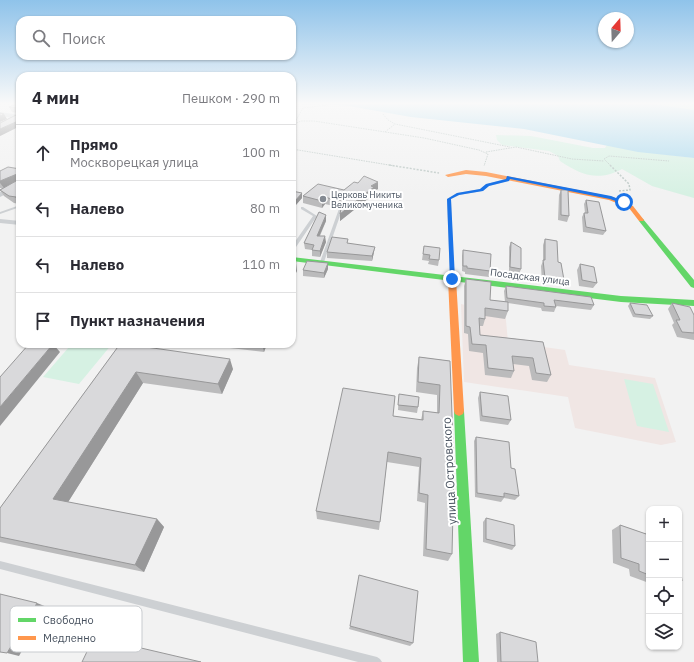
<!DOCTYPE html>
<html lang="ru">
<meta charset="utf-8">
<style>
:root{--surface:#fff;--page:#f7f7f7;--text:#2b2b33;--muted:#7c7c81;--line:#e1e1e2}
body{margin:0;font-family:"IBM Plex Sans",sans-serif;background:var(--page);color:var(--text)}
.controls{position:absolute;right:12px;bottom:12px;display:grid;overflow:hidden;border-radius:8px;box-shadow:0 1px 3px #0004}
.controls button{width:36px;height:36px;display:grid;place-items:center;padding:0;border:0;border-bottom:1px solid var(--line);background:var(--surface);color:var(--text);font:20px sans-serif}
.compass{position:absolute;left:598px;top:12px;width:36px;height:36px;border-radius:50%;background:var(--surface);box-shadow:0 1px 3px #0004;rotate:19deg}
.stop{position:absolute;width:12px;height:12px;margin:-9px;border:3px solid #1a73e8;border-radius:50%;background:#fff}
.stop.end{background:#1a73e8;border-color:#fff;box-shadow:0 1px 4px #0008}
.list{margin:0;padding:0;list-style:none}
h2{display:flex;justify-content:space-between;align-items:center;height:52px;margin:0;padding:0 16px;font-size:17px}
h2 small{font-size:13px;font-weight:400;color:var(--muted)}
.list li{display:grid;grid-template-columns:26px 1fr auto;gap:12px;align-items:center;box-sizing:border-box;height:56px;padding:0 16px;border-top:1px solid var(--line)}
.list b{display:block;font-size:15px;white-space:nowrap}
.list p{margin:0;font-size:13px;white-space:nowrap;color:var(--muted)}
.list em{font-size:13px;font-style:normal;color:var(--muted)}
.icon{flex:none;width:22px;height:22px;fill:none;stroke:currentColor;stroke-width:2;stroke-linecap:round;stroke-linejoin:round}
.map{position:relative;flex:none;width:694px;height:662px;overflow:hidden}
.search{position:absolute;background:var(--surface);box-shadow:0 1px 3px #0004;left:16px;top:16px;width:280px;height:44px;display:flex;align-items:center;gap:10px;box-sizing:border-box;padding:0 14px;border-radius:12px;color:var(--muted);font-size:15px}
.panel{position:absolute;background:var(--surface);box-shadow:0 1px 3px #0004;left:16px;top:72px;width:280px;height:276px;border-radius:12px}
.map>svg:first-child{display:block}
.medical{fill:#f0e6e4}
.green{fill:#d6f1e3}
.water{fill:#abdaee}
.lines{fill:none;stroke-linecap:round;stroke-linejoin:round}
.path-far1{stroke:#bbc7c4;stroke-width:1;stroke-dasharray:1.5 1;stroke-linecap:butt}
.path{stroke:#bbc7c4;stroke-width:1.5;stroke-dasharray:2 1.5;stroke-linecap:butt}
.lane{fill:#cdd0d3;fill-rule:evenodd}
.street{fill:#cdd0d3;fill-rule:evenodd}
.fast{fill:#63d668;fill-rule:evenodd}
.slow{fill:#ff974d;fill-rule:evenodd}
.wall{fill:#bbbbbc}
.shaded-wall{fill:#989899}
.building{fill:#d9d9db;stroke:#989899}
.route{fill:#1a73e8}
.poi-dot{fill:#848a92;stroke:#fff;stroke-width:1.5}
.labels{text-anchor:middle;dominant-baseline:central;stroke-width:4;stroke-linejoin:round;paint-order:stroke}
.far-poi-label{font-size:9px;fill:#48525f;stroke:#fff;text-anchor:start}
.street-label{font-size:10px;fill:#48525f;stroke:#fff}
.near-street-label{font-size:12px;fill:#48525f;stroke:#fff}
.key{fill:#fff;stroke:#c8cbcf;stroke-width:1}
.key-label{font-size:11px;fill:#48525f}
</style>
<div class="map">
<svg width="694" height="662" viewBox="0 0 694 662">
<rect width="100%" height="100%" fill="#f2f2f2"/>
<path class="medical" d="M461,304L492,311L505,310L508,342L565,350L569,365L655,378L676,442L661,445L575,428L568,397L464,382Z"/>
<path class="green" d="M648,103L692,105H694V110Z
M496,135L531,136L593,148H605L607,145L638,151L694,158V198L652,186L622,169C598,182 581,175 560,161L558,156L549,151L502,145L497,140Z
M47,344H112L79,384L43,377L69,347Z
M624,379L653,384L669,432L637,426Z"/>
<path class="water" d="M300,103H648L694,110V158L638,152L524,129L411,117L349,106L322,104L303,105Z"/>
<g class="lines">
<path class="path-far1" d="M691,103H694
M383,114L388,120L395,124L510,147
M295,122L303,108L328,105
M292,125L301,121H314L424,138L479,150L488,154L484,166
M385,132L395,124
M292,149L395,166
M486,152L516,147L572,159L604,161
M611,166L604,159L609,156L669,161"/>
<path class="path" d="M389,165L439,173
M610,165L629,184L630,190L618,191"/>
<path class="lane" d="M507,176L510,177L508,181L489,186L482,191L459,195L451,199L454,279V280H450L447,199L457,193L480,189L487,184L505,179Z
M20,205V207L0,214V212Z
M340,206L343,207L324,262V263H320V262Z
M301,207H303L317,216L294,250H292V246L313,216L301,209Z
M0,561L377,657L380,659L382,662H358L0,569Z"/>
<path class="street" d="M0,112L20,115V119L0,116Z
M20,182V187L0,197V192Z
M0,219L20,221V225L0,223Z"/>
<path class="fast" d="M641,218L643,219L694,280V288L691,287L639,221V219Z
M292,257L621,296L694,300V306L621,302L292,261Z
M459,406L463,408L464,411L479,662H463L454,411L455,408Z"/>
<path class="slow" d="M466,170L486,172L613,197L633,206L644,220L643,221H639L629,208L609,200L486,176L466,174L448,177L445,175Z
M452,276L456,279L464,411L463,414L459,416L455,414L454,411L448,279Z"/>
</g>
<path class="wall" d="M20,103V126L0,136L18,114V113L12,112L9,107Z
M20,169V205L19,204L14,203L4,196L0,190L2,188H0V171Z
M378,189L374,191V194L340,221V214L342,205H339L338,207L325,204L322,208L303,203V196L344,190Z
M561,190L569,216L567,222L558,220L559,195Z
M292,191L302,198L295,206L292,205Z
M586,200L606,231L603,235L583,232L582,217L584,213H585L584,204Z
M326,215V221L320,236L326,242L320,257L312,256V250L305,249L304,243Z
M545,239L558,262L564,280L561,285L542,283L541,266L543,261V245Z
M511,242L521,269L519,274L509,272V247Z
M348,243L374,252L372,261L327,258V252Z
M424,246L439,260L438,266L428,264L429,261L422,260Z
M463,250L490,271L489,277L465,274V272L462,271V256Z
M580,264L597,283L593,288L579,286L577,270Z
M328,269L324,278L303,276V270Z
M466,279L490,300L505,302L504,291L506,286L594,305L591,310L556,306V307L554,312L542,311L541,308L508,303V311L505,319L485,316V319L483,326H480V335L543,342L551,375L547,382L532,380L529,366L513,364L514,371L511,378L485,375L483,353L469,351L468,334L464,333V286Z
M630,303L653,316L650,319L633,317L628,306Z
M672,303L694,315V340L677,337L672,325L674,323L668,309Z
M120,344L233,369L222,394L143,383L68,502L157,519L164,527L144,572L0,542V508Z
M195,344H267L264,352Z
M419,357L450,361L452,554L448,561L423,556L425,503L417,501L419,467L387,462L379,530L317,519L316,511L393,416L421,420L423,411L437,413V395L416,392L417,368Z
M480,392L511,420L508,425L480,421L478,398Z
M399,394L418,407L417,413L398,410Z
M476,437L511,468L519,496L515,500L504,498L501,502L475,497L474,441Z
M486,518L515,546L512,550L483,542V522Z
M620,525L649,535V583L630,576L629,569L613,563L612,530Z
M350,626L413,643L410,646L349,629Z
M500,632L538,662H497L496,634Z"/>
<path class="shaded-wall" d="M4,114L7,119L0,122V116Z
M18,121L20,126L0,136V129Z
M17,174L20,179L4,188L0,183V181Z
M378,182V189L374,191V194L340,221V214L371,186Z
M302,193V198L295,206V201Z
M325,197V204L322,208V201Z
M339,198V205L338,207V201Z
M326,215V221L317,241V236Z
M325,236L326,242L320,257V251Z
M375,247L374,252L372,261V256Z
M296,262L297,271L292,281V269Z
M328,263V269L324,278V273Z
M53,344L60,352L0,426V407Z
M262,344H267L264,352Z
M230,359L233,369L222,394L218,384Z
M136,372L143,383L65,507L53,499Z
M157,519L164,527L144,572L135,565Z
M37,603L47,607L19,656L7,653Z"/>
<path class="building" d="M18,103H20V121H18L0,129V123L18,114V108L9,107Z
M0,113L4,114L0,116Z
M8,167L20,169V171L17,172H20V202L17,200L16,197L9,196L0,190L16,181L17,174L0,181V171Z
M364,176L378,182L371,186L374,187L340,214L343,199L339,198L338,201L325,197L322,201L303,196L318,184L344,190L354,182L358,183Z
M561,190H568L569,216L561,215Z
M292,191L302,193L295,201L292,200Z
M586,200L599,202L606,231L586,227L584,213H588Z
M319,212L326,215L317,236H325L320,251L312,250L314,245L304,243Z
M332,237L348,239L347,243L375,247L372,256L327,252Z
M545,239L557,241L558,262L561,263L564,280L545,278L543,260H545Z
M511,242L521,248V269L510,267Z
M424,246L440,248L439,260L429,259L430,255L423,254Z
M463,250L491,254L490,271L467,268V266H463Z
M292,261L296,262L292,269Z
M307,261L328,263L324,273L303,270Z
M580,264L594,267L597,283L582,280Z
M466,279L491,282L490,300L508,302V311L485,308V319L479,318L480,335L543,342L551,375L536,373L533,358L512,356L514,371L488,368L486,345L472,344L470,327L466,326Z
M506,286L591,297L594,305L554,300L556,307L544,306V303L507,298Z
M630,303L647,305L653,316L635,314Z
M672,303L690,307L694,315V333L682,332L676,320H680Z
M29,344H53L0,407V377Z
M120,344H125L230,359L218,384L136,372L53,499L157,519L135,565L0,537V508Z
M419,357L450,361L454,469L452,554L426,549L428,495L419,493L421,458L388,452L380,522L316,511L343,388L395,396L393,416L423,420V411L439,413L440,385L418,382Z
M480,392L508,396L511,420L482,416Z
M399,394L419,397L418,407L398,405Z
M476,437L509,442L511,468L515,469L519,496L504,493V497L477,493Z
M486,518L514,525L515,546L486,539Z
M620,525L649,535V575L639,571V564L621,558Z
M679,557L682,581L679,580Z
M359,575L418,591L413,643L350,626Z
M0,594L37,603L7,653L0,652Z
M500,632L536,642L538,662H501Z
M94,637L201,662H82Z"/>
<linearGradient id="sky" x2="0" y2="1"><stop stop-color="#8fc3ea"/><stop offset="0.53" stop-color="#f9f9f9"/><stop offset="1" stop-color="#f9f9f9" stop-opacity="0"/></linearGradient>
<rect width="694" height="195" fill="url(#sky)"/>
<path class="route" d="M507,176L611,196L626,202L624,204L610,199L510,179L509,181L489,186L483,191L459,195L451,199L455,279L450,280L447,199L457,193L480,189L486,184L506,179Z"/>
<circle class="poi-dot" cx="323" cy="199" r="4"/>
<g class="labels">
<g class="far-poi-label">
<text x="331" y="194">Церковь Никиты<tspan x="331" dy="10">Великомученика</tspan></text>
</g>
<g class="street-label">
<text transform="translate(530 277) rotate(7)">Посадская улица</text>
</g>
<g class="near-street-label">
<text transform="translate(449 471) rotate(-93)">улица Островского</text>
</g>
</g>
<rect x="10" y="606" width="132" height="46" rx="6" class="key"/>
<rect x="18" y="618" width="18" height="4" fill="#63d668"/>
<rect x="18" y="636" width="18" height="4" fill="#ff974d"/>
<g class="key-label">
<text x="43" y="624">Свободно</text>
<text x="43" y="642">Медленно</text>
</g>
</svg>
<div class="controls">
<button>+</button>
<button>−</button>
<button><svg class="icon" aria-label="locate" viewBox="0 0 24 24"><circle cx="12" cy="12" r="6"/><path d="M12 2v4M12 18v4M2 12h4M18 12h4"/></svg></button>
<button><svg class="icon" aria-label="layers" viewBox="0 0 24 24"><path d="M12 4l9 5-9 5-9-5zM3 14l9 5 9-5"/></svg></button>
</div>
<svg class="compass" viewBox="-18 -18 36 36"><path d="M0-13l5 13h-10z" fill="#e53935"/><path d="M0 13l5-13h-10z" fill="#7c7c81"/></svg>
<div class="stop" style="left:624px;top:202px"></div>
<div class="stop end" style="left:452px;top:279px"></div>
<div class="search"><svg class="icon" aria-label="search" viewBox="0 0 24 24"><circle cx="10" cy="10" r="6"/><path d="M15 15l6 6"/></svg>Поиск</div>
<section class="panel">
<h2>4 мин<small>Пешком · 290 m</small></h2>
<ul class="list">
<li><svg class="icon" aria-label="ahead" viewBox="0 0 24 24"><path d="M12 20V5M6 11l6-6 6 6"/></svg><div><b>Прямо</b><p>Москворецкая улица</p></div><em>100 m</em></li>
<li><svg class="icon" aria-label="left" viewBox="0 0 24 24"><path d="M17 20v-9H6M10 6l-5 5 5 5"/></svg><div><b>Налево</b></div><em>80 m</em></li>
<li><svg class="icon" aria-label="left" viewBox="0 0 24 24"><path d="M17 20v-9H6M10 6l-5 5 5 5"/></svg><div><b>Налево</b></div><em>110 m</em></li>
<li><svg class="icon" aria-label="arrive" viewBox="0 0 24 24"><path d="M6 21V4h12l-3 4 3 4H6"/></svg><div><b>Пункт назначения</b></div></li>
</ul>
</section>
</div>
